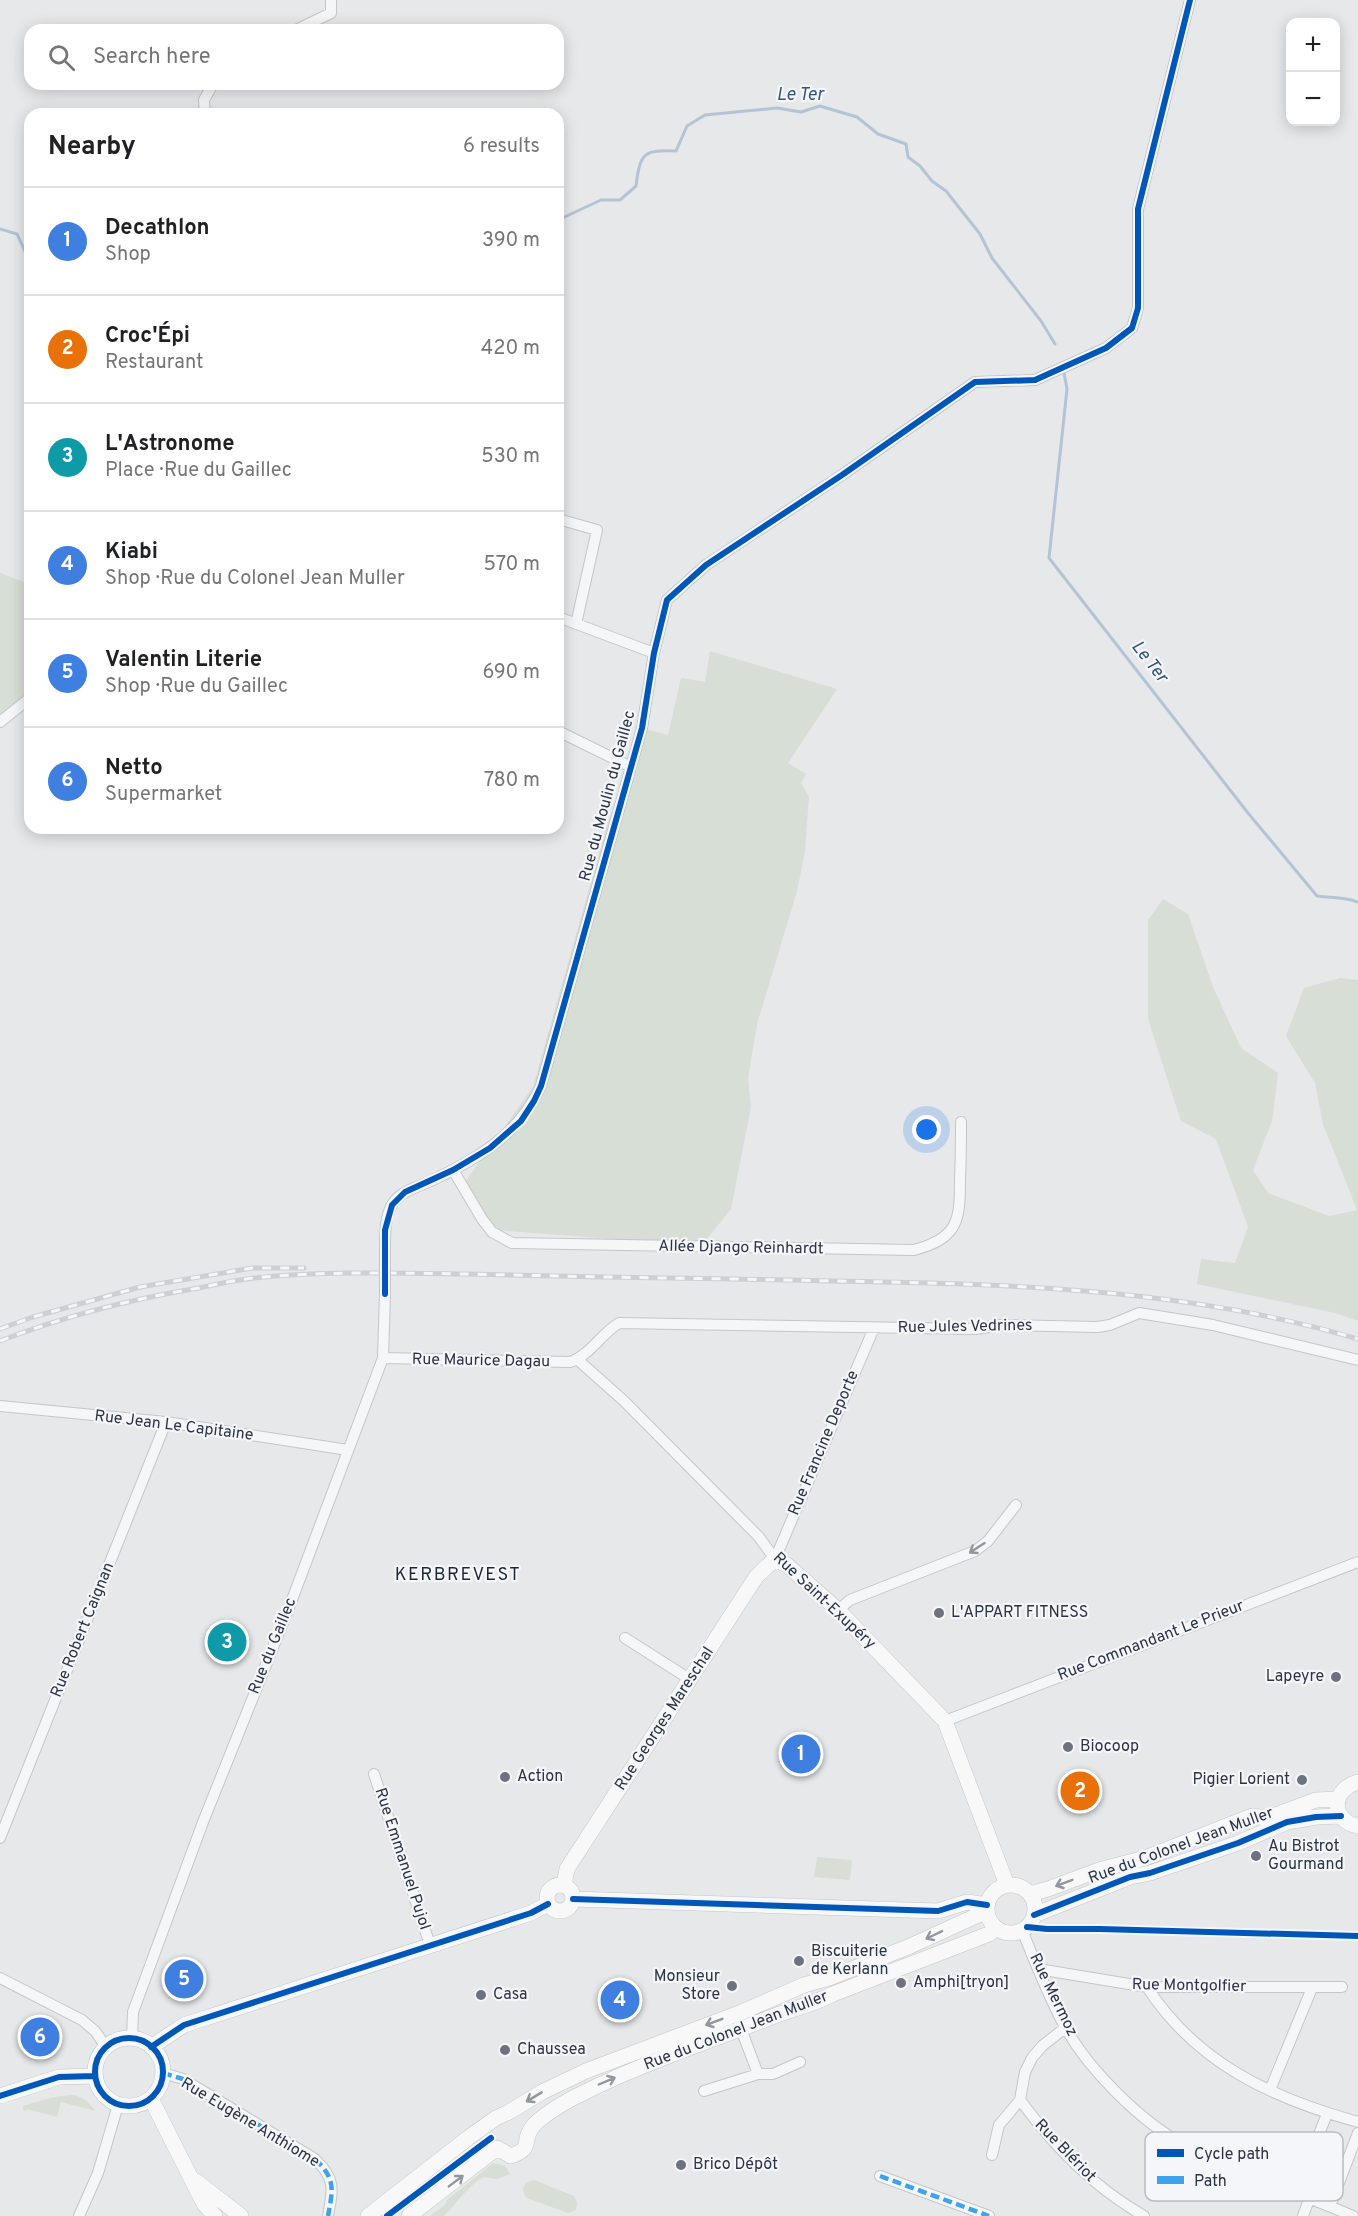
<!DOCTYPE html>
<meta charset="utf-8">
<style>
:root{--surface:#fff;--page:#f6f6f6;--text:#202124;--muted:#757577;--line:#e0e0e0;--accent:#6c737f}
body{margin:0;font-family:Overpass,sans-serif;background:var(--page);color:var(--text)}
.controls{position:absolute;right:18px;top:18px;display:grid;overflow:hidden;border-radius:12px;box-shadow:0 3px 15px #0003}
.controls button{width:54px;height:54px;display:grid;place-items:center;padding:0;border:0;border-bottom:2px solid var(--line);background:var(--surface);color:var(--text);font:30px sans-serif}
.you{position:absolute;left:927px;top:1130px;width:21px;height:21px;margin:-15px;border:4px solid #fff;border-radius:50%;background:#1a73e8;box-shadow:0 0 0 9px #1a73e833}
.badge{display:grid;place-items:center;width:39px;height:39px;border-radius:50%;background:var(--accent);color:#fff;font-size:20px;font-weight:700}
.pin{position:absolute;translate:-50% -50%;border:3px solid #fff;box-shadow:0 2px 6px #0006}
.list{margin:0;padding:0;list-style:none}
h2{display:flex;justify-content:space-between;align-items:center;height:78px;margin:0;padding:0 24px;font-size:26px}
h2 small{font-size:20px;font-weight:400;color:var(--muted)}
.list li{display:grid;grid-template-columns:39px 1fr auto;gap:18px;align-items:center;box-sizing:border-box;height:108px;padding:0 24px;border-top:2px solid var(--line)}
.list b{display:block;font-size:22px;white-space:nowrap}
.list p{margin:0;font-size:20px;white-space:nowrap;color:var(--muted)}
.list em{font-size:20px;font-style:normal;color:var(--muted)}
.icon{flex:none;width:33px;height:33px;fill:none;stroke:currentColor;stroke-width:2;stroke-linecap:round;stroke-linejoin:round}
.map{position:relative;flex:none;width:1358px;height:2216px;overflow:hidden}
.search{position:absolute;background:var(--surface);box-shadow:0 3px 15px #0003;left:24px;top:24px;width:540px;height:66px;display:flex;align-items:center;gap:15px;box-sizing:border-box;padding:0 21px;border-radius:18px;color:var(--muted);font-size:22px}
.panel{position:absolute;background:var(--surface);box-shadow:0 3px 15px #0003;left:24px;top:108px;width:540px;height:726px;border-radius:18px}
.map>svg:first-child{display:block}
.green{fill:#d6ded6}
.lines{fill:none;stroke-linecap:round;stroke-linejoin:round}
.stream{stroke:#b4c4d5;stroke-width:3}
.street-casing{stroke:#c4c6c8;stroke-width:12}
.secondary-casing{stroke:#c4c6c8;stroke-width:16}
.street{stroke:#f5f6f7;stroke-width:10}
.secondary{stroke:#f8f8f8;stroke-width:15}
.rail-casing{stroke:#cecfd2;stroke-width:5}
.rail{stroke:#f4f6f9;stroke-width:3;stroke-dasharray:9;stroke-linecap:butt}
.street-bridge-casing{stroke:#c4c6c8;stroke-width:12;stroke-linecap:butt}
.street-bridge{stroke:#f5f6f7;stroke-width:10}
.quiet{stroke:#3ea3ec;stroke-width:4.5;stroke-dasharray:9 4.5;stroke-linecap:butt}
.cycleway-casing{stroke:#f4f6f9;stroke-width:10}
.cycleway{stroke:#0057b8;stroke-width:6}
.oneway{stroke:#90959e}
.oneway2{stroke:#92969e}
.poi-dot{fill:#6c737f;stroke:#f4f6f9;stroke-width:2}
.labels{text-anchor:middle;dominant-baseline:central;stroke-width:4.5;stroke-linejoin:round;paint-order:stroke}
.street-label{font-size:16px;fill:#2b3445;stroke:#f4f6f9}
.poi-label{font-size:16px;fill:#2b3445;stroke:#f4f6f9;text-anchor:start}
.water-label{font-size:18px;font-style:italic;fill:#34527a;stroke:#f4f6f9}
.neighbourhood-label{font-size:18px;letter-spacing:1.5px;fill:#1d2536;stroke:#f4f6f9}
.key{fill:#f4f6f9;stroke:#b8bcc3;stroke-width:1.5}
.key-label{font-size:16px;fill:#2b3445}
</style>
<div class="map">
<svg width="1358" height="2216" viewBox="0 0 1358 2216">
<rect width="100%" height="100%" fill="#e6e8ea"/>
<path class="green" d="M0,573L30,584V692L0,715Z
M710,651L837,689L788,763L806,774L801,783L809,797L805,851L797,891L757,1024L748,1078L751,1107L731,1209L701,1246L496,1230L465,1182L533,1087L606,828L642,728L668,735L681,678L705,682Z
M1163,899L1188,914L1213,987L1241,1048L1278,1073L1272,1121L1253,1170L1268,1193L1329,1216L1357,1210L1323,1124L1315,1083L1286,1036L1304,988L1340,978L1358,980V1321L1335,1313L1197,1284L1201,1259L1235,1263L1248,1227L1216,1139L1181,1121L1148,1019V920Z
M817,1857L852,1860L850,1880L814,1877Z
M69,2095C81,2095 88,2101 95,2111L61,2102L57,2117L27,2109V2111L23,2110V2106L50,2098Z
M493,2163L505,2166L510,2174L497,2179L483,2177C468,2186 457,2203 444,2216H430L446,2204L447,2200Z
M534,2180L574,2196L577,2202L576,2210L568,2213L527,2198C522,2193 522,2186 527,2182Z"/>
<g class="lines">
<path class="stream" d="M558,220L601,200H620L636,186C640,152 644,150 676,151L687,126L705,115L777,108L801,112L820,106L857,117L878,134L906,144L908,157L920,166L932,181L946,191L980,234L992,258L1041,321L1055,344
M0,229L17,234L30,262
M1064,373L1067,389L1049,558L1248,813L1317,896C1332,898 1344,897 1358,902"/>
<g class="street-casing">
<path id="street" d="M296,30L331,13V0
M205,114L204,100L213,84
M558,519L597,530L576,624
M558,617L654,653
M0,722L30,698
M558,731L631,767
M453,1170L482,1219L492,1232L512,1243L914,1250C959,1238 960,1220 960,1178C961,1159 961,1141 961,1122
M385,1248C385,1234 385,1215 393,1203C402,1190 419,1187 433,1180C479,1158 519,1134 541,1086L642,728L654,653L667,600L706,565L842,475L975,382L1035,380L1106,348L1132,328L1138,308V209L1190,0
M383,1358L570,1362C589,1356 601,1334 619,1323L976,1329L1000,1325L1097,1327L1110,1325L1139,1313L1213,1325L1358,1360
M578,1360L624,1401L759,1537L775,1559
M0,1406L166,1422L348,1450
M775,1559L874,1328
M838,1610L850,1600L975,1551L988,1541L1016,1505
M625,1638L691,1680
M945,1721L1358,1562
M374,1774L430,1945
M0,1838L166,1422
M1022,1930C1035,1962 1048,1996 1065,2027C1089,2070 1140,2121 1184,2145C1238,2174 1297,2192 1353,2216
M1038,1969L1147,1987H1342
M0,1978L82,2020L95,2031L106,2047
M1147,1987C1197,2064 1272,2098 1358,2122
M741,2029L758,2074
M132,2038L133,2012L203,1822L290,1605L383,1358L385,1294
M163,2073L183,2079L315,2159C336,2179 333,2189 328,2216
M1270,2090L1312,1988
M704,2091L758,2074H773L800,2062
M1020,2100C1056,2148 1092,2186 1144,2216
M992,2155L999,2125L1020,2100L1025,2072L1032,2058L1042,2046L1065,2028
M880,2176L989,2216
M1295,2194L1327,2114
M1330,2206L1358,2133
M79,2216L98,2173L118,2105
M1303,2216L1309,2199"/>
</g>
<g class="secondary-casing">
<path id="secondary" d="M1358,1782C1331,1789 1330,1821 1358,1826
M547 1898a13 13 0 1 1 26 0a13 13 0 1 1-26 0Z
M564,1885L567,1869L756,1577L775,1559L787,1565L838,1610L945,1721L1007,1885
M987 1909a24 24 0 1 1 48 0a24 24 0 1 1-48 0Z
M1030,1894L1048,1889L1099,1870L1145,1858L1252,1816L1267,1818L1316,1800L1338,1799
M573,1899L938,1911L967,1902L987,1905
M1034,1915L1130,1877L1150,1873L1238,1843L1287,1822L1316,1817L1341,1816
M95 2072a34 34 0 1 1 68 0a34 34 0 1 1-68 0Z
M151,2047L184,2025L531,1913L548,1904
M0,2096L59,2077L95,2076
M151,2099L204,2204L215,2216
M196,2181L241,2216
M368,2216L468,2138L496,2118L509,2112L542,2092L586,2071L742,2012L804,1985L829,1978L908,1947L987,1911
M409,2216L497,2148L511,2156C533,2148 522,2143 531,2129C538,2117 570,2099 583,2093C643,2063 707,2042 769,2018C791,2009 812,2005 833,1994L989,1934L996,1928"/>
</g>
<use href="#street" class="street"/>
<use href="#secondary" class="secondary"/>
<g class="rail-casing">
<path id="rail" d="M0,1329L33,1317L140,1287L252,1268H304
M0,1341C65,1316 131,1299 199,1288C217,1284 236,1280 254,1278C323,1271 397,1273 467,1274C557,1276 646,1278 736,1279C944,1284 1156,1279 1358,1339"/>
</g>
<use href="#rail" class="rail"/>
<g class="street-bridge-casing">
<path id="street-bridge" d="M385,1294V1248"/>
</g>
<use href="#street-bridge" class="street-bridge"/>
<path class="quiet" d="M163,2073L183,2079L315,2159C336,2179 333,2189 328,2216
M880,2176L989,2216"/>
<g class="cycleway-casing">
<path id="cycleway" d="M385,1294V1230L392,1205L405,1192L453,1170L490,1148L521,1121L534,1101L541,1086L642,728L654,653L667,600L706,565L842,475L975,382L1035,380L1106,348L1132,328L1138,308V209L1190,0
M573,1899L938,1911L967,1902L987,1905
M1034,1915L1130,1877L1150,1873L1238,1843L1287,1822L1316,1817L1341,1816
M1027,1927L1047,1929H1100L1358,1936
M95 2072a34 34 0 1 1 68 0a34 34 0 1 1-68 0Z
M151,2047L184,2025L531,1913L548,1904
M0,2096L59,2077L95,2076
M387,2216L491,2138"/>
</g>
<use href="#cycleway" class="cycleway"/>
</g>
<defs><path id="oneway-shaft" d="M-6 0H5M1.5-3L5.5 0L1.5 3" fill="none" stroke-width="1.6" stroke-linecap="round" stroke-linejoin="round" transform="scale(1.5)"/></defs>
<use class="oneway" href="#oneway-shaft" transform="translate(977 1548) rotate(147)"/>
<g class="oneway2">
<use href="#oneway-shaft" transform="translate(1064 1883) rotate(159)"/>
<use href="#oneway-shaft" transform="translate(934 1935) rotate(154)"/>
<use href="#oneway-shaft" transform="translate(714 2022) rotate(159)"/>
<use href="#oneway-shaft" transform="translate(607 2081) rotate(-23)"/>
<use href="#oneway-shaft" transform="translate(534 2097) rotate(149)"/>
<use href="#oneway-shaft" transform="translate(456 2181) rotate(-37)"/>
</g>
<g class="poi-dot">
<circle cx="939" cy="1613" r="6"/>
<circle cx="1336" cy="1677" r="6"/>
<circle cx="1068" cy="1747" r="6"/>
<circle cx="505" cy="1777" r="6"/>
<circle cx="1302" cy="1780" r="6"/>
<circle cx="1256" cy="1856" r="6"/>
<circle cx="799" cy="1961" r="6"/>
<circle cx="901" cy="1983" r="6"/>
<circle cx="732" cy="1986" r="6"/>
<circle cx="481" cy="1995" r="6"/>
<circle cx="505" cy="2050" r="6"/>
<circle cx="681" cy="2165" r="6"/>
</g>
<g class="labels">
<g class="street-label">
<text transform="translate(608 796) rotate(-75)">Rue du Moulin du Gaillec</text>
<text transform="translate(741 1248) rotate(1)">Allée Django Reinhardt</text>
<text transform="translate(965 1327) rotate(-1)">Rue Jules Vedrines</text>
<text transform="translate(481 1361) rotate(1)">Rue Maurice Dagau</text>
<text transform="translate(174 1426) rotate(7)">Rue Jean Le Capitaine</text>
<text transform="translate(824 1443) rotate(-67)">Rue Francine Deporte</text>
<text transform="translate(824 1601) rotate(43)">Rue Saint-Exupéry</text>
<text transform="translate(83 1630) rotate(-68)">Rue Robert Caignan</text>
<text transform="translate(1151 1641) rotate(-21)">Rue Commandant Le Prieur</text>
<text transform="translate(273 1646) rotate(-68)">Rue du Gaillec</text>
<text transform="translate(665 1719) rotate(-57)">Rue Georges Mareschal</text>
<text transform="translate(1181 1846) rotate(-20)">Rue du Colonel Jean Muller</text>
<text transform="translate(402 1859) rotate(72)">Rue Emmanuel Pujol</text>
<text transform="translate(1189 1986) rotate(1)">Rue Montgolfier</text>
<text transform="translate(1053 1995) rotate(64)">Rue Mermoz</text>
<text transform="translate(736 2031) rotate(-21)">Rue du Colonel Jean Muller</text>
<text transform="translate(250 2123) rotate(31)">Rue Eugène Anthiome</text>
<text transform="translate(1065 2151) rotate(46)">Rue Blériot</text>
</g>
<g class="poi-label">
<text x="951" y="1613">L'APPART FITNESS</text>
<text x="1324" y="1677" text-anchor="end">Lapeyre</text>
<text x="1080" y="1747">Biocoop</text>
<text x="517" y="1777">Action</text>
<text x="1290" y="1780" text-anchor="end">Pigier Lorient</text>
<text x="1268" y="1847">Au Bistrot<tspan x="1268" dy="18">Gourmand</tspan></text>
<text x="811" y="1952">Biscuiterie<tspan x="811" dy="18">de Kerlann</tspan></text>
<text x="720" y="1977" text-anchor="end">Monsieur<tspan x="720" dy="18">Store</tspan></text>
<text x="913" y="1983">Amphi[tryon]</text>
<text x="493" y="1995">Casa</text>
<text x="517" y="2050">Chaussea</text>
<text x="693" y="2165">Brico Dépôt</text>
</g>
<g class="water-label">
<text x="800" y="95">Le Ter</text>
<text transform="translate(1149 662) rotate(52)">Le Ter</text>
</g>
<g class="neighbourhood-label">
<text x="458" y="1575">KERBREVEST</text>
</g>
</g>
<rect x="1145" y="2132" width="198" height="69" rx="9" class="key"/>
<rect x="1157" y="2149" width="27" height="8" fill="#0057b8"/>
<rect x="1157" y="2176" width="27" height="8" fill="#3ea3ec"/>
<g class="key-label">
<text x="1194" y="2159">Cycle path</text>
<text x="1194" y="2186">Path</text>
</g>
</svg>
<div class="controls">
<button>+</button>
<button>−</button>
</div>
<div class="you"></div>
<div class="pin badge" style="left:801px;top:1754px;background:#3f7fe0">1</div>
<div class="pin badge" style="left:1080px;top:1791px;background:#e8710a">2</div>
<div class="pin badge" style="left:227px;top:1642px;background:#0f9aa8">3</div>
<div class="pin badge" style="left:620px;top:2000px;background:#3f7fe0">4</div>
<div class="pin badge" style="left:184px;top:1979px;background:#3f7fe0">5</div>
<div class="pin badge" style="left:40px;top:2037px;background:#3f7fe0">6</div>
<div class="search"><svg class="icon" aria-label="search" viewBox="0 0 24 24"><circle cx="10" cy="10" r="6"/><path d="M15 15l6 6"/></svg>Search here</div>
<section class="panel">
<h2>Nearby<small>6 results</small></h2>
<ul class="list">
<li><span class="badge" style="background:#3f7fe0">1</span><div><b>Decathlon</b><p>Shop</p></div><em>390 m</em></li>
<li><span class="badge" style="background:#e8710a">2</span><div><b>Croc'Épi</b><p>Restaurant</p></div><em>420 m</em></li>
<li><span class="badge" style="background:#0f9aa8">3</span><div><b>L'Astronome</b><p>Place · Rue du Gaillec</p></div><em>530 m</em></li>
<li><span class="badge" style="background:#3f7fe0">4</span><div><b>Kiabi</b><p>Shop · Rue du Colonel Jean Muller</p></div><em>570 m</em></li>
<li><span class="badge" style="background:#3f7fe0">5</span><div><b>Valentin Literie</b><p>Shop · Rue du Gaillec</p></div><em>690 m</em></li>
<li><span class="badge" style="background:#3f7fe0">6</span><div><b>Netto</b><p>Supermarket</p></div><em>780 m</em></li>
</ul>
</section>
</div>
